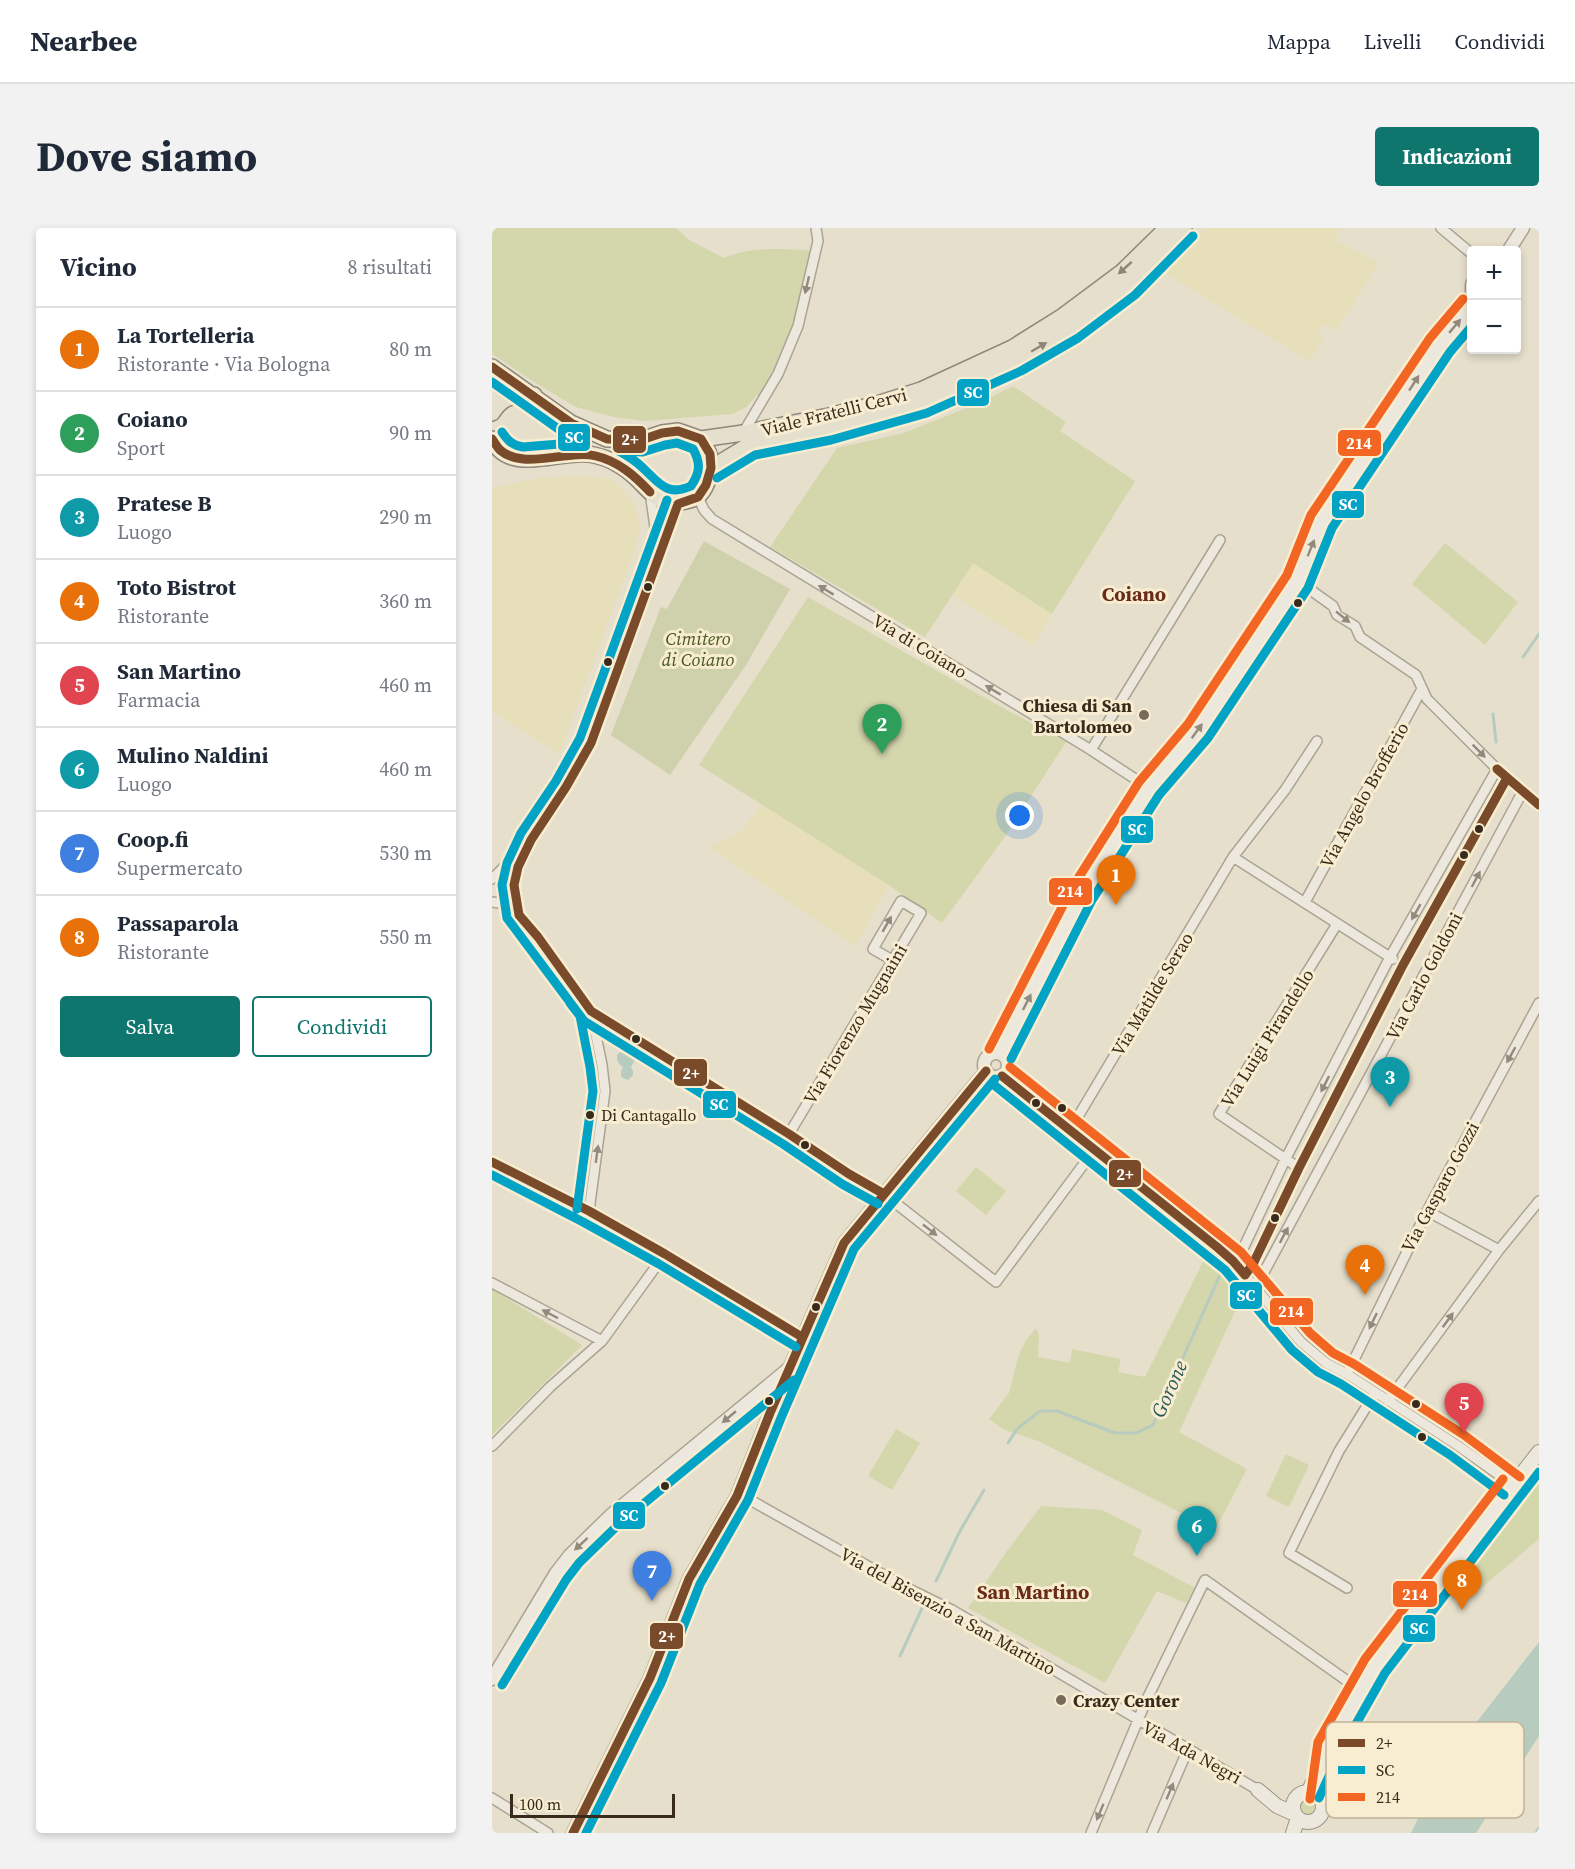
<!DOCTYPE html>
<html lang="it">
<meta charset="utf-8">
<style>
:root{--surface:#fff;--page:#f2f2f3;--text:#1f2937;--muted:#747a83;--line:#e0e1e3;--accent:#0f766e}
body{margin:0;font-family:"Source Serif 4",serif;background:var(--page);color:var(--text)}
.controls{position:absolute;right:18px;top:18px;display:grid;overflow:hidden;border-radius:6px;box-shadow:0 3px 9px #0003}
.controls button{width:54px;height:54px;display:grid;place-items:center;padding:0;border:0;border-bottom:2px solid var(--line);background:var(--surface);color:var(--text);font:30px sans-serif}
.scale{position:absolute;left:18px;bottom:15px;width:165px;box-sizing:border-box;padding-left:6px;border:3px solid #392b1c;border-top:0;font-size:16px;line-height:21px;white-space:nowrap;color:#392b1c;-webkit-text-stroke:4px #f8edd0;paint-order:stroke}
.you{position:absolute;left:528px;top:588px;width:21px;height:21px;margin:-15px;border:4px solid #fff;border-radius:50%;background:#1a73e8;box-shadow:0 0 0 9px #1a73e833}
.badge{display:grid;place-items:center;width:39px;height:39px;border-radius:50%;background:var(--accent);color:#fff;font-size:20px;font-weight:700}
.pin{position:absolute;translate:-50% -50px;filter:drop-shadow(0 2px 3px #0008)}
.pin::after{content:'';position:absolute;top:32px;width:21px;height:18px;background:inherit;clip-path:polygon(0 0,100% 0,50% 100%)}
.list{margin:0;padding:0;list-style:none}
h2{display:flex;justify-content:space-between;align-items:center;height:78px;margin:0;padding:0 24px;font-size:26px}
h2 small{font-size:20px;font-weight:400;color:var(--muted)}
.list li{display:grid;grid-template-columns:39px 1fr auto;gap:18px;align-items:center;box-sizing:border-box;height:84px;padding:0 24px;border-top:2px solid var(--line)}
.list b{display:block;font-size:22px;white-space:nowrap}
.list p{margin:0;font-size:20px;white-space:nowrap;color:var(--muted)}
.list em{font-size:20px;font-style:normal;color:var(--muted)}
.actions{display:flex;gap:12px;padding:18px 24px}
.actions a{flex:1;padding:14px 0;border:2px solid var(--accent);border-radius:6px;text-align:center;font-size:21px;color:var(--accent)}
.actions .main{background:var(--accent);color:#fff}
.map{position:relative;flex:none;width:1047px;height:1605px;overflow:hidden;border-radius:6px}
header{display:flex;align-items:center;gap:36px;box-sizing:border-box;height:84px;padding:0 30px;background:var(--surface);border-bottom:2px solid var(--line)}
header strong{font-size:28px}
nav{display:flex;gap:33px;margin-inline-start:auto;font-size:21px}
.intro{display:flex;align-items:center;justify-content:space-between;box-sizing:border-box;height:144px;padding:0 36px}
h1{margin:0;font-size:42px}
.button{padding:15px 27px;border-radius:6px;background:var(--accent);color:#fff;font-size:21px;font-weight:700}
main{display:flex;gap:36px;padding:0 36px}
aside{flex:1;background:var(--surface);border-radius:6px;box-shadow:0 3px 9px #0003}
.map>svg:first-child{display:block}
.farmland{fill:#e7dfba}
.green{fill:#d4d6ac}
.cemetery{fill:#cfd0ac}
.water{fill:#b7cbbf}
.lines{fill:none;stroke-linecap:round;stroke-linejoin:round}
.stream{stroke:#b7cbbf;stroke-width:3}
.minor-casing{stroke:#aba394;stroke-width:12}
.tertiary-casing{stroke:#aba394;stroke-width:15}
.secondary-casing{stroke:#9a9385;stroke-width:16}
.primary-casing{stroke:#90897b;stroke-width:18}
.minor{stroke:#ede8dd;stroke-width:9}
.tertiary{stroke:#ede8dd;stroke-width:12}
.secondary{stroke:#ede8dd;stroke-width:14}
.primary{stroke:#e5dfce;stroke-width:15}
.bus-1-casing{stroke:#f8edd0;stroke-width:14}
.bus-2-casing{stroke:#f8edd0;stroke-width:14}
.bus-3-casing{stroke:#f8edd0;stroke-width:14}
.bus-1{stroke:#7a4b2a;stroke-width:9}
.bus-2{stroke:#03a3c5;stroke-width:9}
.bus-3{stroke:#f26522;stroke-width:9}
.oneway{fill:#8f8575}
.oneway2{fill:#938a7c}
.bus-dot{fill:#392b1c;stroke:#f8edd0;stroke-width:2}
.poi-dot{fill:#766a59;stroke:#f8edd0;stroke-width:2}
.labels{text-anchor:middle;dominant-baseline:central;stroke-width:6;stroke-linejoin:round;paint-order:stroke}
.bus-label{font-size:16px;fill:#392b1c;stroke:#f8edd0;text-anchor:start}
.street-label{font-size:18px;fill:#392b1c;stroke:#f8edd0}
.park-label{font-size:18px;font-style:italic;fill:#485721;stroke:#f8edd0}
.poi-label{font-size:18px;font-weight:bold;fill:#392b1c;stroke:#f8edd0;text-anchor:end}
.neighbourhood-label{font-size:20px;font-weight:bold;fill:#692c18;stroke:#f8edd0}
.water-label{font-size:20px;font-style:italic;fill:#2a5a59;stroke:#f8edd0}
.key{fill:#f8edd0;stroke:#bfb39a;stroke-width:1.5}
.key-label{font-size:16px;fill:#392b1c}
.line-badge{stroke:#f8edd0;stroke-width:2}
.badge-label{font-size:16px;text-anchor:middle;font-weight:bold;fill:#fff}
</style>
<header>
<strong>Nearbee</strong>
<nav><a>Mappa</a><a>Livelli</a><a>Condividi</a></nav>
</header>
<div class="intro"><h1>Dove siamo</h1><a class="button">Indicazioni</a></div>
<main>
<aside>
<h2>Vicino<small>8 risultati</small></h2>
<ul class="list">
<li><span class="badge" style="background:#e8710a">1</span><div><b>La Tortelleria</b><p>Ristorante · Via Bologna</p></div><em>80 m</em></li>
<li><span class="badge" style="background:#2e9e5b">2</span><div><b>Coiano</b><p>Sport</p></div><em>90 m</em></li>
<li><span class="badge" style="background:#0f9aa8">3</span><div><b>Pratese B</b><p>Luogo</p></div><em>290 m</em></li>
<li><span class="badge" style="background:#e8710a">4</span><div><b>Toto Bistrot</b><p>Ristorante</p></div><em>360 m</em></li>
<li><span class="badge" style="background:#e0444e">5</span><div><b>San Martino</b><p>Farmacia</p></div><em>460 m</em></li>
<li><span class="badge" style="background:#0f9aa8">6</span><div><b>Mulino Naldini</b><p>Luogo</p></div><em>460 m</em></li>
<li><span class="badge" style="background:#3f7fe0">7</span><div><b>Coop.fi</b><p>Supermercato</p></div><em>530 m</em></li>
<li><span class="badge" style="background:#e8710a">8</span><div><b>Passaparola</b><p>Ristorante</p></div><em>550 m</em></li>
</ul>
<div class="actions"><a class="main">Salva</a><a>Condividi</a></div>
</aside>
<div class="map">
<svg width="1047" height="1605" viewBox="0 0 1047 1605">
<rect width="100%" height="100%" fill="#e6dfcb"/>
<path class="farmland" d="M715,0H850L843,12L887,34L844,103L832,96L825,105L832,110L817,133L673,45Z
M87,248L116,251L125,256L138,270L145,282L148,298L143,321L67,526L0,483V260L47,250Z
M481,334L560,386L541,417L460,367Z
M269,576L397,657L363,718L216,619L250,603Z"/>
<path class="green" d="M4,0H184L197,12L232,30C259,18 287,21 316,22L319,26C307,76 296,124 268,167H264L255,179L240,186L152,193L122,189L84,179L47,157L0,126V6Z
M521,158L574,194L568,203L643,253L560,386L481,335L433,409L278,319L345,220L412,205L487,175Z
M953,315L1026,374L993,417L920,356Z
M316,369L482,464L574,514L512,610L450,695L397,657L207,537Z
M484,939L514,963L494,987L464,963Z
M714,1028L741,1048L753,1062L687,1204L755,1241L723,1302L546,1213L511,1201L497,1191L517,1165L526,1129L534,1112L544,1100L547,1108L546,1129L578,1135L580,1121L629,1131L626,1144L653,1149Z
M0,1061L90,1117L0,1207Z
M404,1201L428,1215L400,1262L376,1248Z
M794,1226L817,1237L797,1279L774,1268Z
M1047,1252V1311L989,1360L971,1357L967,1355Z
M549,1278L610,1282L650,1302L641,1327L703,1360L694,1375L665,1363L613,1455L476,1380L515,1323Z
M807 1581a8 8 0 1 1 16 0a8 8 0 1 1-16 0Z"/>
<path class="cemetery" d="M212,313L298,361L254,437L178,547L119,507L169,379L175,381Z"/>
<path class="water" d="M131,821L141,824L144,829L139,839L141,843V847L136,852L129,849V843L131,839C126,836 125,833 125,827Z
M1047,1414V1508L984,1605H919L955,1532Z"/>
<g class="lines">
<path class="stream" d="M1031,429L1047,406
M1001,486L1004,514
M516,1215L525,1201L548,1183H565L623,1205H644L661,1197L731,1040
M444,1353L468,1303L492,1262
M408,1428L431,1378
M1044,1605L1047,1600"/>
<g class="minor-casing">
<path id="minor" d="M949,0L980,26
M251,205L286,146L306,98L326,13L324,0
M158,264L167,327
M206,269L212,282L220,291L599,522L657,560
M806,353L841,378L845,387L863,398L868,409L924,447L935,471L1005,541L1047,577
M599,522L728,312
M741,629L793,562L825,513
M0,651L33,618
M0,674L12,676L27,687
M813,674L930,461
M99,783L297,906L357,946L392,966L504,1054L603,921
M510,848L741,1033L809,1114L834,1135L855,1146L965,1217L1010,1249L1020,1258
M578,902L741,629L901,731
M297,906L429,685L409,673L381,721L400,732
M0,934L97,983L173,1026L310,1109
M807,940L727,886L845,696
M97,983L113,863L110,837L99,783L46,709L27,687L22,665L23,648L39,612L74,559L99,515L132,427L186,276
M935,983L1007,1022
M741,1033L749,1025L793,932L898,729L1005,541
M753,1047L761,1036L807,940L911,737L1015,550
M0,1055L110,1113
M762,1057L771,1046L1031,563
M855,1146L935,983L1047,775
M896,1173L1007,1022L1047,973
M0,1218L58,1159L110,1113L173,1026
M245,1268L260,1273L413,1359L460,1382L766,1562
M855,1360L797,1325L847,1223L883,1165
M0,1570L56,1605
M599,1605L654,1473L713,1352L868,1462
M660,1605L696,1521"/>
</g>
<g class="tertiary-casing">
<path id="tertiary" d="M1017,22L1031,0
M980,56V64
M492 837a12 12 0 1 1 24 0a12 12 0 1 1-24 0Z
M508,826L590,666L657,560L706,503L806,353L829,294L948,117L980,79
M0,1451L64,1345L78,1327L119,1287L295,1142
M81,1605L158,1450L197,1351L245,1268L278,1185L352,1015L494,843"/>
</g>
<g class="secondary-casing">
<path id="secondary" d="M766,1562L785,1578L803,1586
M801 1579a15 15 0 1 1 30 0a15 15 0 1 1-30 0Z
M816,1565L837,1519L868,1462L883,1438L952,1346L1047,1224
M830,1573L835,1533
M801,1605L806,1590"/>
</g>
<g class="primary-casing">
<path id="primary" d="M0,139L79,195L115,211L149,212L170,205L186,203L209,211L251,205L337,188L385,176L429,162L520,120L571,88L630,44L675,0
M0,139L7,175
M0,185C11,167 22,168 42,167
M0,211C17,248 66,222 97,226C108,228 118,231 127,237C157,253 159,285 201,271C211,268 217,252 219,241C220,229 215,221 209,211
M219,240L259,216L336,200L432,173L524,132L579,100L636,57L692,0"/>
</g>
<use href="#minor" class="minor"/>
<use href="#tertiary" class="tertiary"/>
<use href="#secondary" class="secondary"/>
<use href="#primary" class="primary"/>
<g class="bus-1-casing">
<path id="bus-1" d="M0,139L79,195L115,211L149,212L170,205L186,203L209,211L218,226L219,240L214,257L206,269L186,276
M0,211C3,215 5,219 8,222C32,243 76,221 104,228C126,233 143,248 158,264
M186,276L99,515L74,559L39,612L26,639L22,657L27,687L46,709L99,783L297,906L357,946L392,966
M1005,541L1047,577
M510,848L725,1019L741,1033L753,1047
M0,934L97,983L173,1026L310,1109
M753,1047L761,1036L807,940L911,737L1015,550
M81,1605L158,1450L197,1351L245,1268L278,1185L352,1015L494,843"/>
</g>
<g class="bus-2-casing">
<path id="bus-2" d="M0,154L72,205L92,214L31,219C20,217 16,213 10,204
M185,215L201,221C209,235 208,245 199,258C175,269 167,255 151,240C144,233 136,228 127,223L151,224L173,217Z
M225,250L263,227L339,212L435,185L529,143L586,110L643,67L701,8
M175,272L88,510L64,553L29,605L15,635L10,657L15,690L92,793L291,916L350,956L386,976
M78,775L88,788L98,839L101,863L85,981
M519,831L600,672L667,567L716,510L816,360L840,300L958,124L980,98
M502,857L733,1042L800,1122L826,1144L849,1156L958,1227L1012,1267
M0,947L91,994L167,1036L304,1119
M10,1457L74,1352L87,1335L127,1296L302,1152
M827,1570L848,1524L893,1445L1047,1244
M94,1605L169,1455L208,1356L256,1272L289,1190L362,1021L503,851"/>
</g>
<g class="bus-3-casing">
<path id="bus-3" d="M497,821L580,660L647,554L696,496L795,347L819,287L938,110L971,71
M518,839L749,1024L818,1105L841,1125L862,1136L972,1207L1028,1249
M818,1571L826,1514L873,1431L1011,1251"/>
</g>
<use href="#bus-1" class="bus-1"/>
<use href="#bus-2" class="bus-2"/>
<use href="#bus-3" class="bus-3"/>
</g>
<defs><path id="oneway-solid" d="M-6-.8H1V-3.2L6.5 0L1 3.2V.8H-6Z" transform="scale(1.5)"/></defs>
<g class="oneway">
<use href="#oneway-solid" transform="translate(633 40) rotate(138)"/>
<use href="#oneway-solid" transform="translate(547 119) rotate(-30)"/>
</g>
<g class="oneway2">
<use href="#oneway-solid" transform="translate(315 57) rotate(103)"/>
<use href="#oneway-solid" transform="translate(963 98) rotate(-50)"/>
<use href="#oneway-solid" transform="translate(922 155) rotate(-57)"/>
<use href="#oneway-solid" transform="translate(819 320) rotate(-68)"/>
<use href="#oneway-solid" transform="translate(334 362) rotate(-149)"/>
<use href="#oneway-solid" transform="translate(851 389) rotate(39)"/>
<use href="#oneway-solid" transform="translate(501 462) rotate(-149)"/>
<use href="#oneway-solid" transform="translate(705 503) rotate(-54)"/>
<use href="#oneway-solid" transform="translate(987 523) rotate(45)"/>
<use href="#oneway-solid" transform="translate(984 651) rotate(-62)"/>
<use href="#oneway-solid" transform="translate(924 684) rotate(120)"/>
<use href="#oneway-solid" transform="translate(395 696) rotate(-60)"/>
<use href="#oneway-solid" transform="translate(535 774) rotate(-63)"/>
<use href="#oneway-solid" transform="translate(1019 827) rotate(119)"/>
<use href="#oneway-solid" transform="translate(833 856) rotate(117)"/>
<use href="#oneway-solid" transform="translate(105 926) rotate(-82)"/>
<use href="#oneway-solid" transform="translate(438 1002) rotate(38)"/>
<use href="#oneway-solid" transform="translate(792 1007) rotate(-62)"/>
<use href="#oneway-solid" transform="translate(58 1086) rotate(-152)"/>
<use href="#oneway-solid" transform="translate(956 1092) rotate(-54)"/>
<use href="#oneway-solid" transform="translate(881 1093) rotate(116)"/>
<use href="#oneway-solid" transform="translate(237 1189) rotate(140)"/>
<use href="#oneway-solid" transform="translate(89 1316) rotate(137)"/>
<use href="#oneway-solid" transform="translate(678 1563) rotate(-67)"/>
<use href="#oneway-solid" transform="translate(608 1584) rotate(113)"/>
</g>
<g class="bus-dot">
<circle cx="156" cy="359" r="5"/>
<circle cx="806" cy="375" r="5"/>
<circle cx="116" cy="434" r="5"/>
<circle cx="987" cy="601" r="5"/>
<circle cx="972" cy="627" r="5"/>
<circle cx="144" cy="811" r="5"/>
<circle cx="544" cy="875" r="5"/>
<circle cx="570" cy="880" r="5"/>
<circle cx="98" cy="887" r="5"/>
<circle cx="313" cy="917" r="5"/>
<circle cx="783" cy="990" r="5"/>
<circle cx="324" cy="1079" r="5"/>
<circle cx="277" cy="1173" r="5"/>
<circle cx="924" cy="1176" r="5"/>
<circle cx="930" cy="1209" r="5"/>
<circle cx="173" cy="1258" r="5"/>
</g>
<g class="poi-dot">
<circle cx="652" cy="487" r="6"/>
<circle cx="569" cy="1472" r="6"/>
</g>
<g class="labels">
<g class="bus-label">
<text x="109" y="887">Di Cantagallo</text>
</g>
<g class="street-label">
<text transform="translate(342 184) rotate(-14)">Viale Fratelli Cervi</text>
<text transform="translate(428 418) rotate(31)">Via di Coiano</text>
<text transform="translate(872 567) rotate(-61)">Via Angelo Brofferio</text>
<text transform="translate(932 748) rotate(-62)">Via Carlo Goldoni</text>
<text transform="translate(660 766) rotate(-59)">Via Matilde Serao</text>
<text transform="translate(363 796) rotate(-59)">Via Fiorenzo Mugnaini</text>
<text transform="translate(775 810) rotate(-58)">Via Luigi Pirandello</text>
<text transform="translate(948 959) rotate(-62)">Via Gasparo Gozzi</text>
<text transform="translate(456 1383) rotate(29)">Via del Bisenzio a San Martino</text>
<text transform="translate(700 1524) rotate(29)">Via Ada Negri</text>
</g>
<g class="park-label">
<text x="206" y="410">Cimitero<tspan x="206" dy="21">di Coiano</tspan></text>
</g>
<g class="poi-label">
<text x="640" y="477">Chiesa di San<tspan x="640" dy="21">Bartolomeo</tspan></text>
<text x="581" y="1472" text-anchor="start">Crazy Center</text>
</g>
<g class="neighbourhood-label">
<text x="642" y="366">Coiano</text>
<text x="541" y="1364">San Martino</text>
</g>
<g class="water-label">
<text transform="translate(677 1161) rotate(-66)">Gorone</text>
</g>
</g>
<rect x="834" y="1494" width="198" height="96" rx="9" class="key"/>
<rect x="846" y="1511" width="27" height="8" fill="#7a4b2a"/>
<rect x="846" y="1538" width="27" height="8" fill="#03a3c5"/>
<rect x="846" y="1565" width="27" height="8" fill="#f26522"/>
<g class="key-label">
<text x="884" y="1521">2+</text>
<text x="884" y="1548">SC</text>
<text x="884" y="1575">214</text>
</g>
<g class="line-badge">
<rect x="464" y="150" width="34" height="29" rx="6" fill="#03a3c5"/>
<rect x="65" y="195" width="34" height="29" rx="6" fill="#03a3c5"/>
<rect x="120" y="197" width="35" height="29" rx="6" fill="#7a4b2a"/>
<rect x="845" y="201" width="45" height="28" rx="6" fill="#f26522"/>
<rect x="839" y="262" width="34" height="29" rx="6" fill="#03a3c5"/>
<rect x="628" y="587" width="34" height="29" rx="6" fill="#03a3c5"/>
<rect x="556" y="649" width="45" height="29" rx="6" fill="#f26522"/>
<rect x="181" y="830" width="35" height="29" rx="6" fill="#7a4b2a"/>
<rect x="210" y="862" width="35" height="29" rx="6" fill="#03a3c5"/>
<rect x="616" y="931" width="34" height="29" rx="6" fill="#7a4b2a"/>
<rect x="737" y="1053" width="34" height="29" rx="6" fill="#03a3c5"/>
<rect x="777" y="1069" width="45" height="29" rx="6" fill="#f26522"/>
<rect x="120" y="1273" width="34" height="29" rx="6" fill="#03a3c5"/>
<rect x="900" y="1352" width="46" height="28" rx="6" fill="#f26522"/>
<rect x="910" y="1386" width="34" height="29" rx="6" fill="#03a3c5"/>
<rect x="157" y="1394" width="35" height="28" rx="6" fill="#7a4b2a"/>
</g>
<g class="badge-label">
<text x="481" y="170">SC</text>
<text x="82" y="215">SC</text>
<text x="138" y="217">2+</text>
<text x="867" y="221">214</text>
<text x="856" y="282">SC</text>
<text x="645" y="607">SC</text>
<text x="578" y="669">214</text>
<text x="199" y="851">2+</text>
<text x="227" y="882">SC</text>
<text x="633" y="952">2+</text>
<text x="754" y="1073">SC</text>
<text x="799" y="1089">214</text>
<text x="137" y="1293">SC</text>
<text x="923" y="1372">214</text>
<text x="927" y="1406">SC</text>
<text x="175" y="1414">2+</text>
</g>
</svg>
<div class="controls">
<button>+</button>
<button>−</button>
</div>
<div class="scale">100 m</div>
<div class="you"></div>
<div class="pin badge" style="left:624px;top:677px;background:#e8710a">1</div>
<div class="pin badge" style="left:390px;top:526px;background:#2e9e5b">2</div>
<div class="pin badge" style="left:898px;top:879px;background:#0f9aa8">3</div>
<div class="pin badge" style="left:873px;top:1067px;background:#e8710a">4</div>
<div class="pin badge" style="left:972px;top:1205px;background:#e0444e">5</div>
<div class="pin badge" style="left:705px;top:1328px;background:#0f9aa8">6</div>
<div class="pin badge" style="left:160px;top:1373px;background:#3f7fe0">7</div>
<div class="pin badge" style="left:970px;top:1382px;background:#e8710a">8</div>
</div>
</main>
